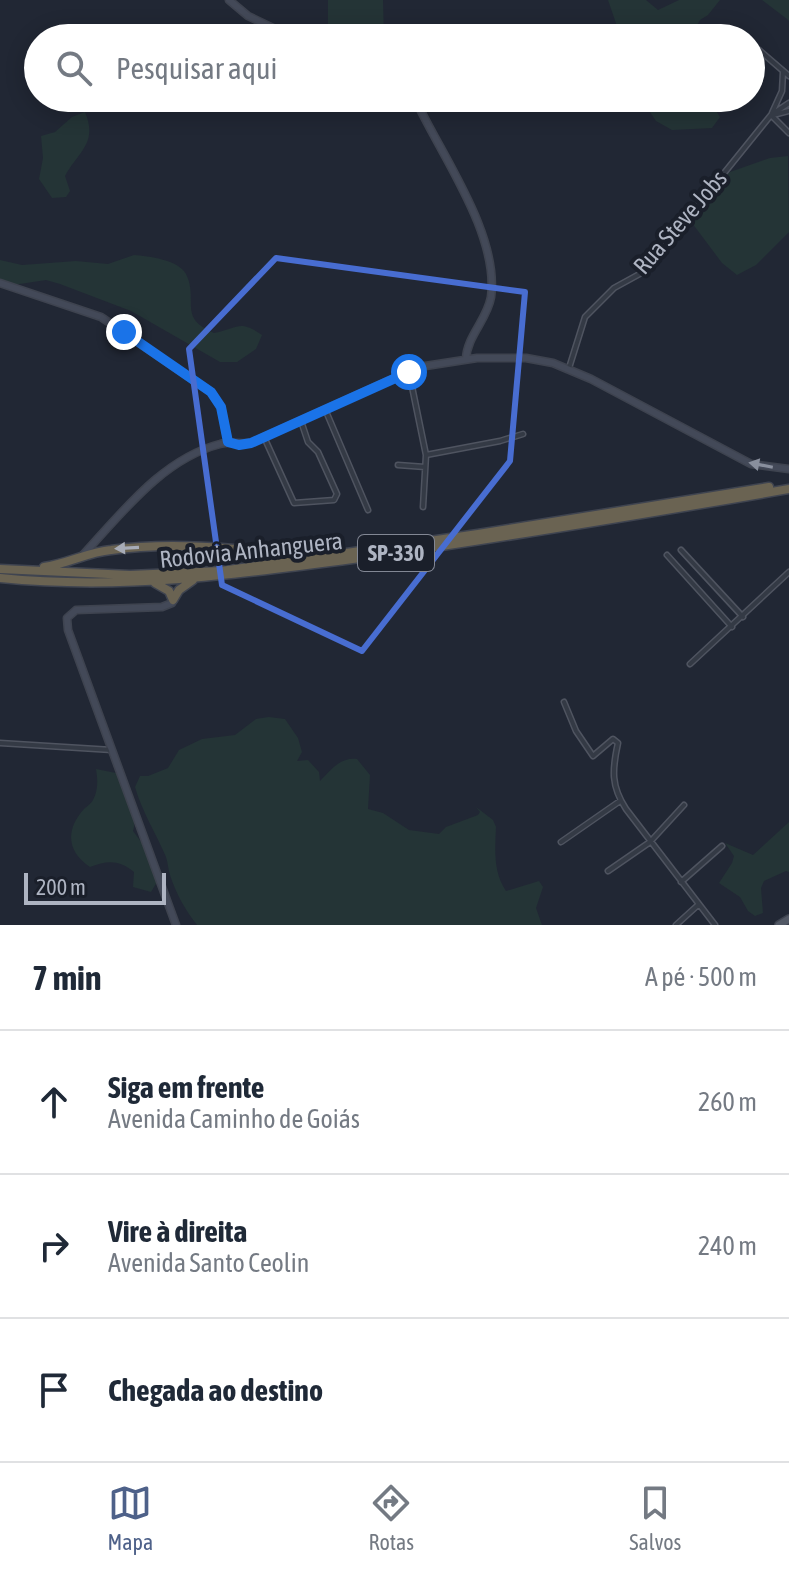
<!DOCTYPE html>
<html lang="pt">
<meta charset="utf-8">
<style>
:root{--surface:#fff;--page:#f6f6f7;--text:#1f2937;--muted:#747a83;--line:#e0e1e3;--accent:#4e6189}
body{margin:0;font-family:"Asap Condensed",sans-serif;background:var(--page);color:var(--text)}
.scale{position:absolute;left:24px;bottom:20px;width:142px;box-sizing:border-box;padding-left:8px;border:4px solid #aeb4c2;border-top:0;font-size:22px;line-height:28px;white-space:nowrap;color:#aeb4c2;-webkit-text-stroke:6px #1a1f2a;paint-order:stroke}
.stop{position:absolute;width:24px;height:24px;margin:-18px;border:6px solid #1a73e8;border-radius:50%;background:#fff}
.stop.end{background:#1a73e8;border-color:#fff;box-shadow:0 2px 8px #0008}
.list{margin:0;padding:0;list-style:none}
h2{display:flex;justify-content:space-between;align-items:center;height:104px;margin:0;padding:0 32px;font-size:34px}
h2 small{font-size:26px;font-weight:400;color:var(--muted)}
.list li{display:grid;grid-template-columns:52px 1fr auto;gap:24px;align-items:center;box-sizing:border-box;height:144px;padding:0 32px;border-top:2px solid var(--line)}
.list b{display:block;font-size:30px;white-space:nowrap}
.list p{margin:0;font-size:26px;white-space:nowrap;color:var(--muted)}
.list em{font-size:26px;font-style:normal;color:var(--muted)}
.icon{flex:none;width:44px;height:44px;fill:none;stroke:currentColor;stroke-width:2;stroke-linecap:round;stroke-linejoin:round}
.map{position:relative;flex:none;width:789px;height:925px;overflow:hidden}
.search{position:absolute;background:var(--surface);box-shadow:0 4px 20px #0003;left:24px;right:24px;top:24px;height:88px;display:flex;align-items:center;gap:20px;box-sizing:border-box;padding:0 28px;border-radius:44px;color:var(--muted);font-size:30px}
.sheet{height:536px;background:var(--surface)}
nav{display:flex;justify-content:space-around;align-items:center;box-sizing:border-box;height:112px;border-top:2px solid var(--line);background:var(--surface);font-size:22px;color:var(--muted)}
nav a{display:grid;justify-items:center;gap:4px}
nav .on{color:var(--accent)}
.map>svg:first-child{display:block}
.green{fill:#243436}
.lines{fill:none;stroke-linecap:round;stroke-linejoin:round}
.street-casing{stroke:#4f5460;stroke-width:7}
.secondary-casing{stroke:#3e434f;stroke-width:9}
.primary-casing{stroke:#3e434f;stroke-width:10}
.highway-casing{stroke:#3f4450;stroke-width:11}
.street{stroke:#343a45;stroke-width:4}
.secondary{stroke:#434958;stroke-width:6}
.primary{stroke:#525865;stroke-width:7}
.highway{stroke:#6a6352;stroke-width:8}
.oneway{fill:#898f9d}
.oneway2{fill:#a7acb7}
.route{stroke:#1a73e8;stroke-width:10}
.marked{fill:none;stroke:#486dd1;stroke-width:6;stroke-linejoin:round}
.labels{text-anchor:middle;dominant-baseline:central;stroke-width:8;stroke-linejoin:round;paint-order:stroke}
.shield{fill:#1a1f2a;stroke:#828794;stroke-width:2}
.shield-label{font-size:22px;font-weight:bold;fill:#aeb4c2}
.street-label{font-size:24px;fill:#aeb4c2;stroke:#1a1f2a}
</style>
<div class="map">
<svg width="789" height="925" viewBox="0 0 789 925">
<rect width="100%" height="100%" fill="#212734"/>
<path class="green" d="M328,0H383L384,38L335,37L328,26Z
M608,0H646L658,10L679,0H720L708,15L700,20L690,38H621Z
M762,0H789V21L787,19Z
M632,98H703L711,103L720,117L712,128L672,130L656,121L648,109Z
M85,112C98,143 79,151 65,176L70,191L66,197L52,198L39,179L43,158L41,136L55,132L72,117Z
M788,156L789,232L756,265L737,275L722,263L692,223L697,195L730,172L770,158Z
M134,255C148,256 179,260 186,274C199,300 177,318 214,333C239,328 239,319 262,335L256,349L237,362H220L131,311L60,284L46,280L0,287V260L22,265L76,261L108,264Z
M269,717L285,719L298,738L302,752L297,761L308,760L319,772L320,781C331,770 340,757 357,759L370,775L368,809L383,813L409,830L439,834L446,827L478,815L480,812L476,807L493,820L496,827C495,849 493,872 506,891L539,881L543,887L536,908L542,925H197C186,911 176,894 170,875C168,869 168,863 166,857C156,833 142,812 135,787L140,776H148L168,768L179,750L202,739L235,735L256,719Z
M96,769L116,773C124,790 139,812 133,831L148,851L157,882L151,892L133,887L134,872C118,859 107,861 90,867C67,852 65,830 84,809C87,806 90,805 93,800C98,791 98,780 96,769Z
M789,822V872L786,871L764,881L761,888L763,913L755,916L748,911L740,897L719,883L732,863L734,856L725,843L753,855Z"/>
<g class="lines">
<g class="street-casing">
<path id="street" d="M751,48L759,50L789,76
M420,109L431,98
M772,113L782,91L783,72
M771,115L789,133
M773,115L789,111
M569,368L585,317L614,288L645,271L771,115L789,103
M409,372L426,455L423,507
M325,409L368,510
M264,437L294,503L334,500L337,494L318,452L308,442L301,421
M426,455L500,441L523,434
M398,465L425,467
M681,550L743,617
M667,555L732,627
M690,664L789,572
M564,702L576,731L593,756L613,739L618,743C612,770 611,786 626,809L715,925
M0,743L112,750
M561,842L620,801
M608,871L650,842L684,805
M681,882L722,846
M676,925L698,905"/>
</g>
<g class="secondary-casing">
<path id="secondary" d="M229,0L248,16L294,38
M410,98L420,109C446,162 499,237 491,297C487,320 467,336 466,359
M0,283L101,317L211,392L221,407L228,442
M82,556C121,514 162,459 220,444C230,441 240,444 251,443L419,367L477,358H526L553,363L591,379L751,464L789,469
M173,600L172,603L162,607L76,610L67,618L68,630L176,925"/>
</g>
<g class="primary-casing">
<path id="primary" d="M779,925L789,919"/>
</g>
<g class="highway-casing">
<path id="highway" d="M44,567C67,564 88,552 111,550C175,541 239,549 304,556
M0,569L130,575L221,571L478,534L769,487
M0,578C128,591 249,573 375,556C513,536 651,513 789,489
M155,583L169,591L173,600L179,590L193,580"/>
</g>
<use href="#street" class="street"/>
<use href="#secondary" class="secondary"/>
<use href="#primary" class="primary"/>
<use href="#highway" class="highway"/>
</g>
<defs><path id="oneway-solid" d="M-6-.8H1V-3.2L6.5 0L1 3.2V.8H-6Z" transform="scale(2)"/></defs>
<use class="oneway" href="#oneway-solid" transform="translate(761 465) rotate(-169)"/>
<use class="oneway2" href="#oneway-solid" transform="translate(127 548) rotate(177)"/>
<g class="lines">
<path class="route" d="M124,332L211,392L221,407L228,442L239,445L251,443L409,372"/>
</g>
<path class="marked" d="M276,258L525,292L510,461L362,651L222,585L189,349Z"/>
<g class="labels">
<rect class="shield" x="358" y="535" width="76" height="36" rx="6"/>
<g class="shield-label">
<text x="396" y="553">SP-330</text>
</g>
<g class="street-label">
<text transform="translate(680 222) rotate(-49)">Rua Steve Jobs</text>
<text transform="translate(251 550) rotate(-6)">Rodovia Anhanguera</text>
</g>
</g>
</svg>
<div class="scale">200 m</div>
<div class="stop" style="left:409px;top:372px"></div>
<div class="stop end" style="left:124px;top:332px"></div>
<div class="search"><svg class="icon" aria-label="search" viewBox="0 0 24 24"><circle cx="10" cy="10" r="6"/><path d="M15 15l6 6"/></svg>Pesquisar aqui</div>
</div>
<section class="sheet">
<h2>7 min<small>A pé · 500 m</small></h2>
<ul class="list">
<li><svg class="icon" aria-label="ahead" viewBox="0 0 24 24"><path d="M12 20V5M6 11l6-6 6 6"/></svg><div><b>Siga em frente</b><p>Avenida Caminho de Goiás</p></div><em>260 m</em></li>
<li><svg class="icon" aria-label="right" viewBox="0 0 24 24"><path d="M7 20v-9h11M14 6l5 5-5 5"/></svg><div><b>Vire à direita</b><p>Avenida Santo Ceolin</p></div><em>240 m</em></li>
<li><svg class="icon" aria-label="arrive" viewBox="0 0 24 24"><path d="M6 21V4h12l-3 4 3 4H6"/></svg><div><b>Chegada ao destino</b></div></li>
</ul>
</section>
<nav>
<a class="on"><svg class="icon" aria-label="map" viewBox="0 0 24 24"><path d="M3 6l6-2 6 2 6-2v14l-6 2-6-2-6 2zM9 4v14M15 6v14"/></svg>Mapa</a>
<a><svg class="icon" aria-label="directions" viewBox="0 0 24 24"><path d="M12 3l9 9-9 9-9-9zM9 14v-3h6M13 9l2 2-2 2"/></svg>Rotas</a>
<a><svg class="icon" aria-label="saved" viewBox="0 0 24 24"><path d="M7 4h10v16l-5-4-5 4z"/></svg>Salvos</a>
</nav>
